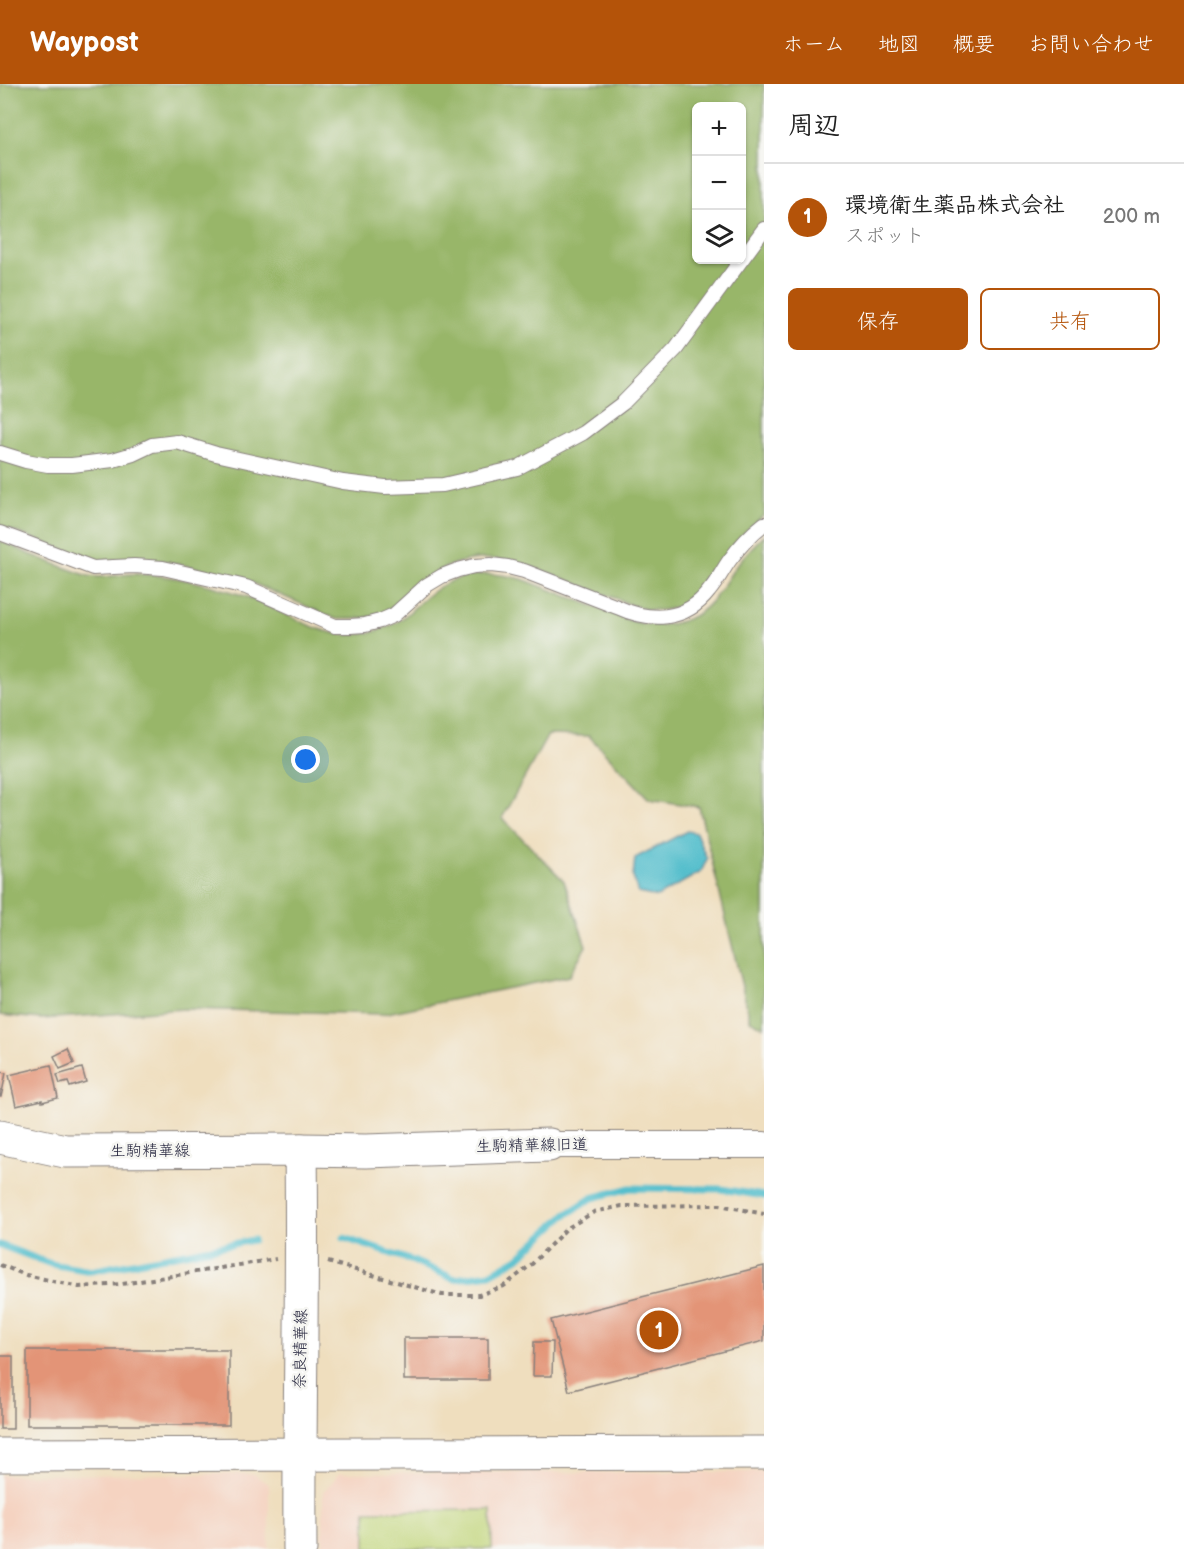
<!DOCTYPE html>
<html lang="ja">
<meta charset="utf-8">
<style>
:root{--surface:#fff;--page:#f2f2f2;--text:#222;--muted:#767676;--line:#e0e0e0;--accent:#b45309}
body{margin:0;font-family:"Balsamiq Sans","Klee One",sans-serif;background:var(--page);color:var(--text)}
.controls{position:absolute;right:18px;top:18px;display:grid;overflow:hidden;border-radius:9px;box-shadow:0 2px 4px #0004}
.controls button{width:54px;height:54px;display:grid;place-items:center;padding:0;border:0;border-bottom:2px solid var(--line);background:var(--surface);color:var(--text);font:30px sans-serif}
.you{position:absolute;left:306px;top:676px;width:21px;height:21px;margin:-15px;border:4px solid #fff;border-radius:50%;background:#1a73e8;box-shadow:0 0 0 9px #1a73e833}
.badge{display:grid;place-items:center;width:39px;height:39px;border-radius:50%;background:var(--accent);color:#fff;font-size:20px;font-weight:700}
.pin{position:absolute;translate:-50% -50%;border:3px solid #fff;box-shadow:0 2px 6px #0006}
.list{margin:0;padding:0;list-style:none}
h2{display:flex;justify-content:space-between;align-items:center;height:78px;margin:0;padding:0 24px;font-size:26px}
h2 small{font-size:20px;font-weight:400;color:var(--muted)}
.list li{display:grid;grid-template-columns:39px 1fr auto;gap:18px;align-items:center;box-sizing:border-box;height:108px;padding:0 24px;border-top:2px solid var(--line)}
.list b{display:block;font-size:22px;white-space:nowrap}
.list p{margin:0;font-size:20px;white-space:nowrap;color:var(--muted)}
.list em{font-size:20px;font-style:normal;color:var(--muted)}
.actions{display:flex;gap:12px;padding:18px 24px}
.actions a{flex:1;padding:14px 0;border:2px solid var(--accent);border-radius:9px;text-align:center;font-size:21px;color:var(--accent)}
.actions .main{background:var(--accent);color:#fff}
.icon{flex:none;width:33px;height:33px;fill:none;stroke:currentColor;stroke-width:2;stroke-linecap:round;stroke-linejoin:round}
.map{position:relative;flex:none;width:764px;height:1465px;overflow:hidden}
header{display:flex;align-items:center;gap:36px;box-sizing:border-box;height:84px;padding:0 30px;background:var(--accent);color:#fff}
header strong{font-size:28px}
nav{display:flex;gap:33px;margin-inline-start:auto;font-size:21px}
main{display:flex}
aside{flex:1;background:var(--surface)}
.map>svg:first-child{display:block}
.built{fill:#f5d3c1}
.green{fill:#c1d579;stroke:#727c5a;stroke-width:1.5}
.forest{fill:#98b669;stroke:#5d6c52;stroke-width:1.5;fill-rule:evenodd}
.water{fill:#52becc;stroke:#3a7084;stroke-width:1.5}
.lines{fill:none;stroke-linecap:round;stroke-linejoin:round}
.stream{stroke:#52becc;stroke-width:7}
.building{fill:#e39477}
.service-casing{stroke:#88807c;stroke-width:16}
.minor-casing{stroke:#88807c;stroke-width:28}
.tertiary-casing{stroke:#88807c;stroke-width:35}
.primary-casing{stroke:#88807c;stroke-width:35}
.path{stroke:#88807c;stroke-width:4;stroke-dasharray:4.5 4.5;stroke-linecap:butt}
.service{stroke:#fff;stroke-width:14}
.minor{stroke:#fff;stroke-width:26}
.tertiary{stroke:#fff;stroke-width:33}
.primary{stroke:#fff;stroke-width:33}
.labels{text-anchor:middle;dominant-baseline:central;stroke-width:5;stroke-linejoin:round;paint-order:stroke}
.street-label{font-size:16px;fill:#22223b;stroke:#f6f6f2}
</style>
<header>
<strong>Waypost</strong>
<nav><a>ホーム</a><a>地図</a><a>概要</a><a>お問い合わせ</a></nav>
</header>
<main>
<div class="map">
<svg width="764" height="1465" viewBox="0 0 764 1465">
<rect width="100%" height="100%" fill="#f6f6f2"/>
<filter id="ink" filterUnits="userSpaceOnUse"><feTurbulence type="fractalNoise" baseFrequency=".0167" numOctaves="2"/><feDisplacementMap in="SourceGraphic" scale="12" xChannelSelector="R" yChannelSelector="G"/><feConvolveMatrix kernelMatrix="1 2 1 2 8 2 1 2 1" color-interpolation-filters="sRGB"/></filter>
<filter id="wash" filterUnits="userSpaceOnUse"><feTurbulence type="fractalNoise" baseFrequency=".008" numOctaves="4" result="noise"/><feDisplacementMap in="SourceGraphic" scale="24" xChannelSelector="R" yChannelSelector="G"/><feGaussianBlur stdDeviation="1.35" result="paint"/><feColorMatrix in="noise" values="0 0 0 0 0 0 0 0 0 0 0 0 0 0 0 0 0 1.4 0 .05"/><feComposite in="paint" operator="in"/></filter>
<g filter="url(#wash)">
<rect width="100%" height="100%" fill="#efdebe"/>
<path class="built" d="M764,1388V1465H323V1408L340,1389Z
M254,1390L269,1401V1465H0V1391Z"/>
<path class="green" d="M491,1426L492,1465H366V1427Z"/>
<path class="forest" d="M0,0H764V431C749,443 737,456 725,471C717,482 711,496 701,506C678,531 649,531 620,516C600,509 580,501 560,493C511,475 472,462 425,495C412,503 402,516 390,525C374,535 355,536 336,535L248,497L212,487L164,477L134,475L94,477L0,442ZM696,22H742V176H696Z
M764,451V943L750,936L699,723L649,715L589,652L548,651L502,734L564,797L586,862L569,892L382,930L184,925L41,935L0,931V457C10,460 20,466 29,470C49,477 69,486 89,492C103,495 121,490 135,490C169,491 209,500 242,511C275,522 314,550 348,551C365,551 386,546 400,536C411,528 420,517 431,509C457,488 491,487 522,495L614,530C648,547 690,546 715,513C723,503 729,492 736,482C744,471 754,461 764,451Z"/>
<path class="water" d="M687,747L696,749L707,775L701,788L657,813L638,809L633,793L635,774Z"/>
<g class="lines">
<path class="stream" d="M344,1154L413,1177L455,1195L490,1190L518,1174L564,1132L592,1114L630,1104L721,1105L764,1112
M0,1161L51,1180L91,1187L253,1156"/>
</g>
<g id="blocks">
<path class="building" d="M68,965L74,979L60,985L54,972Z
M51,981L58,1014L42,1018V1016L16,1022L9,991Z
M82,984L86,998L70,1003L68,998L60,1000L57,991Z
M0,988L6,989L1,1013H0Z
M764,1182V1257L569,1307L551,1236Z
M404,1254H488V1296H404Z
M534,1258H553L552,1292H533Z
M27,1266H229V1341H27Z
M0,1272H13V1345H0Z"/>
</g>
</g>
<g filter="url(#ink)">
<use href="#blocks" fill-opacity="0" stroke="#88807c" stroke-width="1.5"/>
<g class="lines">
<g class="service-casing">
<path id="service" d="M0,369L26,377L48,381H72L113,376L133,370L152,361L177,358L216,370L343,398L385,403L443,401L517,384L583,349L623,319L676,265L764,145
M0,449L93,484L134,482L163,484L246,503L335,542H350L365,541L380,537L394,531L427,501L442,492L458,486L474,482L491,481L508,483L524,487L617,523C650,538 685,538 709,507C717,498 722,487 729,477C739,463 751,450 764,440"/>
</g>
<g class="minor-casing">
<path id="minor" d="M549,1061H764"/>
</g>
<g class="tertiary-casing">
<path id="tertiary" d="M301,1066L366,1067L549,1061
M0,1371L764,1369"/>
</g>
<g class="primary-casing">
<path id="primary" d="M0,1053L65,1067L301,1066C303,1199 299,1332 300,1465"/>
</g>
<path class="path" d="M328,1178L442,1211H479L504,1202L532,1180L566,1145L594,1128L622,1122L720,1121L764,1130
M0,1181L26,1191L79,1203L122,1200L276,1175"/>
<use href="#service" class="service"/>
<use href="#minor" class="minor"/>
<use href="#tertiary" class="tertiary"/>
<use href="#primary" class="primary"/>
</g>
</g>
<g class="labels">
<g class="street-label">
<text transform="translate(532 1062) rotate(-1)">生駒精華線旧道</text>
<text x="150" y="1067">生駒精華線</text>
<text transform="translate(301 1265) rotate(-89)">奈良精華線</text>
</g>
</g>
</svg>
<div class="controls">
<button>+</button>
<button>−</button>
<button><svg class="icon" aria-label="layers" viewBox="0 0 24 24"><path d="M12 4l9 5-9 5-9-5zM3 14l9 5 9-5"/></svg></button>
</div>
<div class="you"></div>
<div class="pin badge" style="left:659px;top:1246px">1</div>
</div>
<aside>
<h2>周辺<small></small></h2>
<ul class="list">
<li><span class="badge">1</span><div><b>環境衛生薬品株式会社</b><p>スポット</p></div><em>200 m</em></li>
</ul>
<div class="actions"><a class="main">保存</a><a>共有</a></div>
</aside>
</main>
